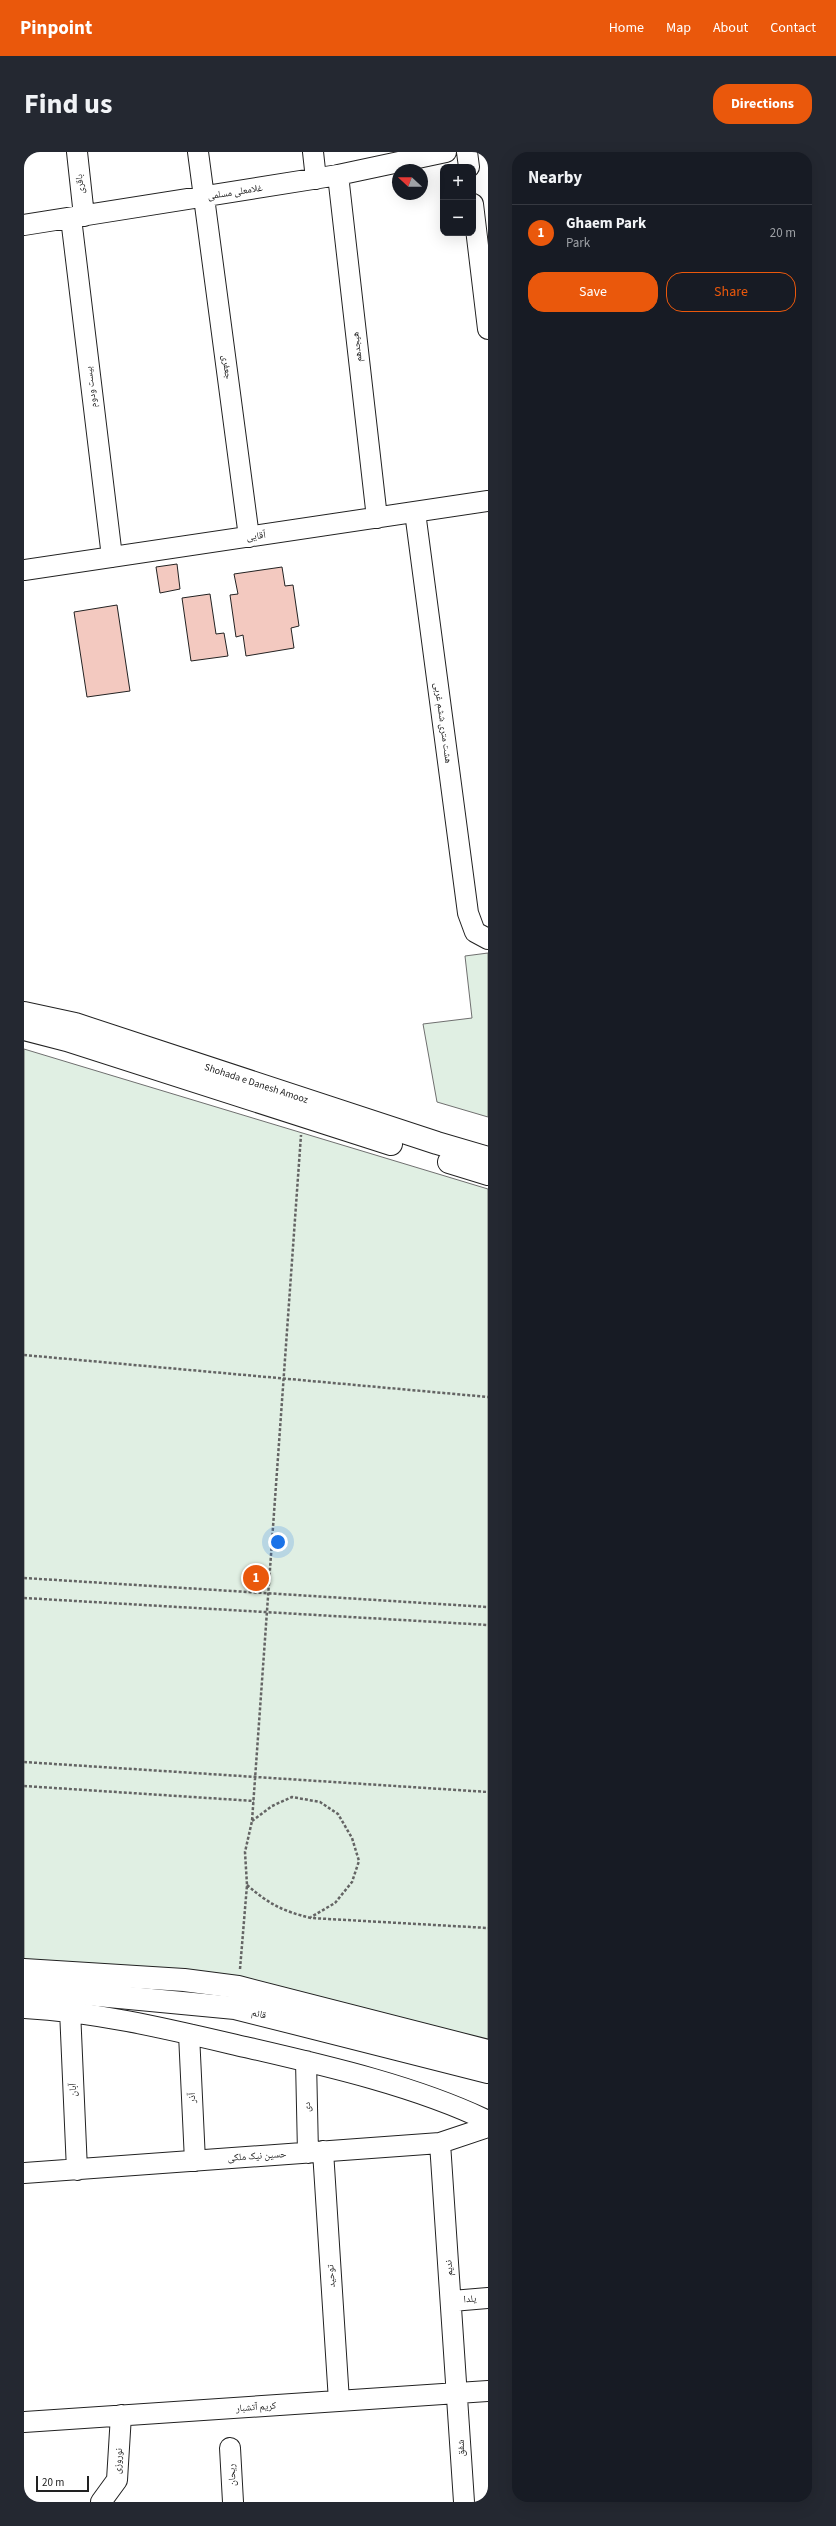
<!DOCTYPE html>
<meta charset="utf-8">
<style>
:root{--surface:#171b24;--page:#242831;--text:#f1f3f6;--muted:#9ea1a6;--line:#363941;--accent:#ea580c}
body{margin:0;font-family:"Source Sans 3","Noto Naskh Arabic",sans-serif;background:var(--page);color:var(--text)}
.controls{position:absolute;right:12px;top:12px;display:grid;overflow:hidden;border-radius:8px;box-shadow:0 4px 16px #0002}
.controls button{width:36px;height:36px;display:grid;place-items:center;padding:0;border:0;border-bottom:1px solid var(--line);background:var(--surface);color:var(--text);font:20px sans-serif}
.compass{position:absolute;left:368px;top:12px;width:36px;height:36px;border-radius:50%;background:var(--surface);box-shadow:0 4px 16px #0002;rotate:291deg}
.scale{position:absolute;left:12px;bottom:10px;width:53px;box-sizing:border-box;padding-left:4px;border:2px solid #222;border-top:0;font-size:11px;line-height:14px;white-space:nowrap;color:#222;-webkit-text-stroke:3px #fff;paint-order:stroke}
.you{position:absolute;left:254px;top:1390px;width:14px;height:14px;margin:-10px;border:3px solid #fff;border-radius:50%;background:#1a73e8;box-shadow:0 0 0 6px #1a73e833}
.badge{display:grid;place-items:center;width:26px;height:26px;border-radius:50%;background:var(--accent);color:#fff;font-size:13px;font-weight:700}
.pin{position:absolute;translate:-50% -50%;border:2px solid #fff;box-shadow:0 1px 4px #0006}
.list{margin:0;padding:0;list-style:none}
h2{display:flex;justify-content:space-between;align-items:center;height:52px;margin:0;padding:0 16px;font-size:17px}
h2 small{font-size:13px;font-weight:400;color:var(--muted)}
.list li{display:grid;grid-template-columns:26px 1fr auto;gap:12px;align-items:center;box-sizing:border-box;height:56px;padding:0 16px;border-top:1px solid var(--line)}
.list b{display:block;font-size:15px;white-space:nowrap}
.list p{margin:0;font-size:13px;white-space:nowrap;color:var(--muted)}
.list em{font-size:13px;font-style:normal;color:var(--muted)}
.actions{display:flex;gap:8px;padding:12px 16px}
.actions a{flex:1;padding:9px 0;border:1px solid var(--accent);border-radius:16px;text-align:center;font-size:14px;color:var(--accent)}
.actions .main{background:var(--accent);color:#fff}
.map{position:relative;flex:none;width:464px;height:2350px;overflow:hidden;border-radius:16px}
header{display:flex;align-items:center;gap:24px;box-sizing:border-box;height:56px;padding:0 20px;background:var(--accent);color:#fff}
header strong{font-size:19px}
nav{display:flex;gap:22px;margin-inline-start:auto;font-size:14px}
.intro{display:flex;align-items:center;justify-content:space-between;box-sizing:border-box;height:96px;padding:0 24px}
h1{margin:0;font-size:28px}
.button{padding:10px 18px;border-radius:16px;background:var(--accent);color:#fff;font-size:14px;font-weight:700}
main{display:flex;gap:24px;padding:0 24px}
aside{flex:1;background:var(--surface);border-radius:16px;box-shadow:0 4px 16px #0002}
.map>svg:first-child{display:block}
.green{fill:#e0efe3;stroke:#6f6f6f}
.building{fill:#f3c9c0;stroke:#222}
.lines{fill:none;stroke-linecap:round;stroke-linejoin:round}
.minor-casing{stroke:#222;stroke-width:22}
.major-casing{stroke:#222;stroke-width:24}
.path{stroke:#646464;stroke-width:2.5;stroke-dasharray:3 2;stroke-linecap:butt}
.minor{stroke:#fff;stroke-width:20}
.major{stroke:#fff;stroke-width:22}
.labels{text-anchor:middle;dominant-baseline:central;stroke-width:3;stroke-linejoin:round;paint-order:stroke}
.street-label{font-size:10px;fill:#222;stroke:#fff}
</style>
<header>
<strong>Pinpoint</strong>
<nav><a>Home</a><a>Map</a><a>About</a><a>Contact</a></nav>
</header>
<div class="intro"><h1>Find us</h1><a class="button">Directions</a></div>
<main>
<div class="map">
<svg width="464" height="2350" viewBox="0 0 464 2350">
<rect width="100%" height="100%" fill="#fff"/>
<path class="green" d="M464,801V965L413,950L399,872L448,866L441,804Z
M0,897L464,1037V1888L184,1822L0,1815Z"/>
<path class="building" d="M153,412L156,437L136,441L132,415Z
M258,415L261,434L269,433L275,474L267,476L270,496L222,504L219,483L212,485L206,443L214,442L210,422Z
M186,442L192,482L200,481L204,504L167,509L158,446Z
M93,453L106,539L63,545L50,460Z"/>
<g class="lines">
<g class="minor-casing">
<path id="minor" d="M53,0L60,64
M174,0L225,385
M289,0L292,27
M443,0L445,15
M314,23L353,366
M449,52L464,177
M47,66L88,405
M0,73L314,23L422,0
M391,360L444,761L451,780L464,787
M0,418L464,349
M0,1856C75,1860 148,1878 221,1895C299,1913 392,1934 464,1969
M46,1858L53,2018
M165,1882L171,2009
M282,1909L284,2001
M416,1991L440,2350
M299,1999L315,2249
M0,2021L416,1991L464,1975
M428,2149L464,2146
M0,2270L464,2239
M206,2296L209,2350
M77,2350L93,2328L97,2263"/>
</g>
<g class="major-casing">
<g id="major">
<path id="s1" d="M0,861L51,872L413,991L464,1006"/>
<path d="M0,877L43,888L367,992"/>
<path d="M425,1010L464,1022"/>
<path d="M0,1818L160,1828L214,1835L464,1899"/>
<path d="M0,1840H42L211,1856L464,1920"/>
</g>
</g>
<path class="path" d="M0,1203L464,1245
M0,1426L464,1455
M0,1446L464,1473
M0,1610L464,1640
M0,1634L230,1649
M228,1669L248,1654L268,1645L296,1650L314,1662L328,1686L335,1709L328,1730L311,1751L287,1765
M223,1733C245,1752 258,1759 287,1766L464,1776
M216,1817L223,1733L221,1700L228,1669L277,983"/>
<use href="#minor" class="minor"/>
<use href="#major" class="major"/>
</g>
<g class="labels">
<g class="street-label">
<text transform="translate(56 32) rotate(-96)">باقری</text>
<text transform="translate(211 40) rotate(-9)">غلامعلی مسلمی</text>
<text transform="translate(333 195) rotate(-97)">هیجدهم</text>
<text transform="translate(203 215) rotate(82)">جعفری</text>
<text transform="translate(67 235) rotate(-97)">بیست ودوم</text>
<text transform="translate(232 384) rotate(-8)">آقایی</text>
<text transform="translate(419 571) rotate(82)">هشت متری ششم غربی</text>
<text stroke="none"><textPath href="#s1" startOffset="243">Shohada e Danesh Amooz</textPath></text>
<text transform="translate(235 1862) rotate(14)">قائم</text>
<text transform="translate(49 1938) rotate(-92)">آبان</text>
<text transform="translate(168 1946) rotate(-92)">آذر</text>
<text transform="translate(283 1955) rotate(-91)">دی</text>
<text transform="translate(233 2004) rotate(-4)">حسین نیک ملکی</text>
<text transform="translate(425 2116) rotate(-94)">ندیم</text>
<text transform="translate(307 2124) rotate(-94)">توحید</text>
<text transform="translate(446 2147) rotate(-5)">یلدا</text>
<text transform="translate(232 2255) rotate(-4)">کریم آتشبار</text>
<text transform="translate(437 2296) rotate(-93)">شفق</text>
<text transform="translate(94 2309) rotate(-86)">نوروزی</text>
<text transform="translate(208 2323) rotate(-93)">ریحان</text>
</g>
</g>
</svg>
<div class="controls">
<button>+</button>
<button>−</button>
</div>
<svg class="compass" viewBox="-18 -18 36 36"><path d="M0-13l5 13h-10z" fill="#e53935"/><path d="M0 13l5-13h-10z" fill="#9ea1a6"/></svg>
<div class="scale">20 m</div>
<div class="you"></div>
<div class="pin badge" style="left:232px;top:1426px">1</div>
</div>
<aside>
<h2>Nearby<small></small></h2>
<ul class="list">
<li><span class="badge">1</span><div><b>Ghaem Park</b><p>Park</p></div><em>20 m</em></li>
</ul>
<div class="actions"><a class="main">Save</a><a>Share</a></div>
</aside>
</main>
